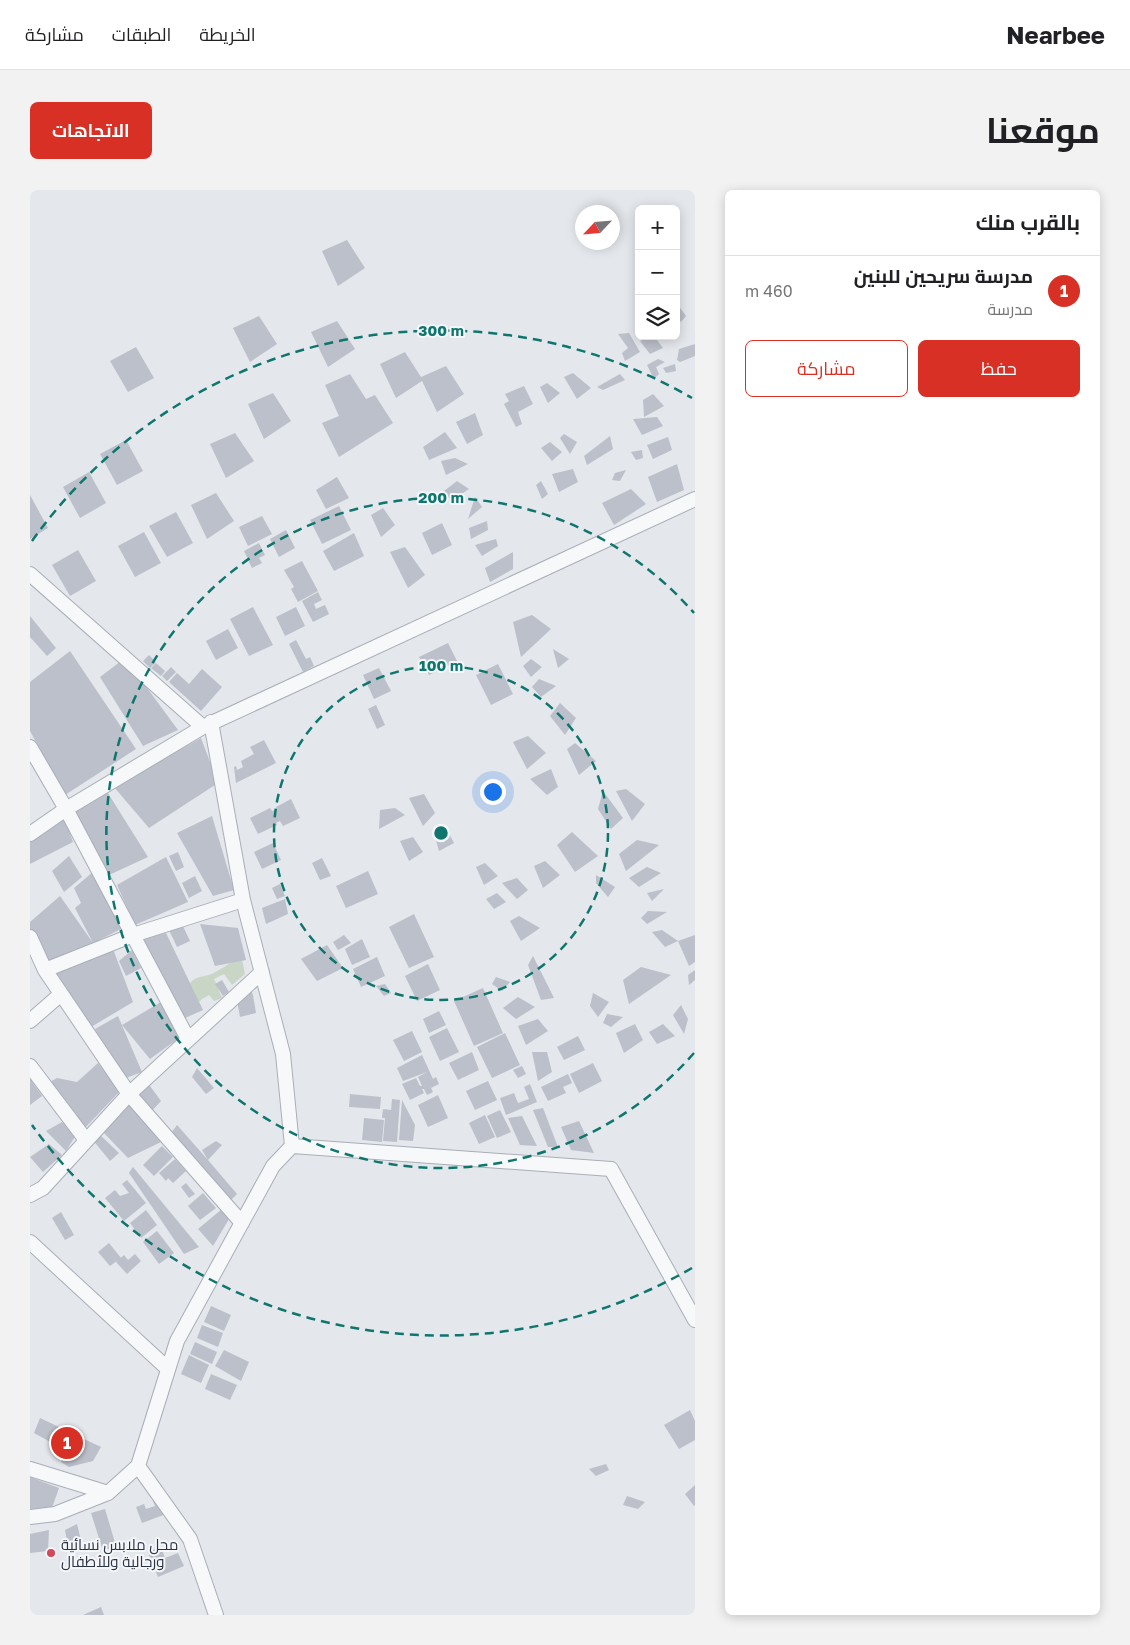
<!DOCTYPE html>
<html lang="ar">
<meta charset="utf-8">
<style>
:root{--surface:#fff;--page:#f2f2f2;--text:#202124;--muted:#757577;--line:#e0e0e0;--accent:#d93025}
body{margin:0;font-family:"Golos Text",Cairo,sans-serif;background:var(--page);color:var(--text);direction:rtl}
.controls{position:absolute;right:15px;top:15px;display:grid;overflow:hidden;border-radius:8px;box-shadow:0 2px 12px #0003}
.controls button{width:45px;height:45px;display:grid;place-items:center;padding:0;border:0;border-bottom:1px solid var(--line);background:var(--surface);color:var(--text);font:25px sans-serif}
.compass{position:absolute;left:545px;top:15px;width:45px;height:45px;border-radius:50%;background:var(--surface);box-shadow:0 2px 12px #0003;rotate:244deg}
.you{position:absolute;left:462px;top:601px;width:18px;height:18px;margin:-12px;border:4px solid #fff;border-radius:50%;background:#1a73e8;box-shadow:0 0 0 8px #1a73e833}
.badge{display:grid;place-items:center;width:32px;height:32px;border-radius:50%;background:var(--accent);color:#fff;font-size:16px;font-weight:700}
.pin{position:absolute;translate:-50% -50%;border:2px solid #fff;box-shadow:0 1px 5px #0006}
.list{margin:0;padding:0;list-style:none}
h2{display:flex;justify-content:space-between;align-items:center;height:65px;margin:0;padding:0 20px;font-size:21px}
h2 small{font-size:16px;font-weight:400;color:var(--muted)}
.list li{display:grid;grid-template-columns:32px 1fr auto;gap:15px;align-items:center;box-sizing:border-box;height:70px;padding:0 20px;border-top:1px solid var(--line)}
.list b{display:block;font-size:19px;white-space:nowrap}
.list p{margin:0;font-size:16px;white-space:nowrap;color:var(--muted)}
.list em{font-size:16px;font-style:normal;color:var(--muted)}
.actions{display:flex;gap:10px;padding:15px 20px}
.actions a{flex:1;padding:11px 0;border:1px solid var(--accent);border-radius:8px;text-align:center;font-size:18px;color:var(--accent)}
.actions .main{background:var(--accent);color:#fff}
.icon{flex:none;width:28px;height:28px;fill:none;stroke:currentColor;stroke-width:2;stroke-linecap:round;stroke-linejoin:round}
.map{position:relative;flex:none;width:665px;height:1425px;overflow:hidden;direction:ltr;border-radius:8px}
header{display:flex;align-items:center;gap:30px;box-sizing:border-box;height:70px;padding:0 25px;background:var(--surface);border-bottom:1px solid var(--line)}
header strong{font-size:24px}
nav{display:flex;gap:28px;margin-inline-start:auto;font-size:18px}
.intro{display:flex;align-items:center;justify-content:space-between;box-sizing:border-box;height:120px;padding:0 30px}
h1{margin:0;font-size:35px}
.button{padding:12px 22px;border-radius:8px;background:var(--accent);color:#fff;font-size:18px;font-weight:700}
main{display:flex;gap:30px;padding:0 30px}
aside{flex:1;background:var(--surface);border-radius:8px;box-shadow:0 2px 12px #0003}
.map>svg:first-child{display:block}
.green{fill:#c9d6c5}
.building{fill:#bbc0ca}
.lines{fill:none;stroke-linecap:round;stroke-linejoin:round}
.minor-casing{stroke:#a9aeb7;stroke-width:16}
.minor{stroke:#f7f8fa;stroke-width:14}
.ring{fill:none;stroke:#0f766e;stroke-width:2.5;stroke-dasharray:9 6}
.poi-dot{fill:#d1495b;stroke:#f4f6f9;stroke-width:2}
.labels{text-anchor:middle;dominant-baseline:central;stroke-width:4;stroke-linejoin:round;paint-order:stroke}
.poi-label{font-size:15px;fill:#2b3445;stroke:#f4f6f9;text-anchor:start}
.centre{fill:#0f766e;stroke:#f4f6f9;stroke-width:2.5}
.ring-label{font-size:15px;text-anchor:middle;font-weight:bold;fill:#0f766e;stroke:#f4f6f9;stroke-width:4;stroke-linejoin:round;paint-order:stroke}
</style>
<header>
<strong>Nearbee</strong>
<nav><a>الخريطة</a><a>الطبقات</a><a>مشاركة</a></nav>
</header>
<div class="intro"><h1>موقعنا</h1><a class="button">الاتجاهات</a></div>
<main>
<aside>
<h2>بالقرب منك<small></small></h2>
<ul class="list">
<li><span class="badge">1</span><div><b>مدرسة سريحين للبنين</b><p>مدرسة</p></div><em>460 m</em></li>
</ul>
<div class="actions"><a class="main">حفظ</a><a>مشاركة</a></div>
</aside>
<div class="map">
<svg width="665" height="1425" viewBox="0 0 665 1425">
<rect width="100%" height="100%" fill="#e4e7ec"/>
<path class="green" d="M211,765L215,784L202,795L194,784L184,789L192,808L184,811L179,805L172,809L167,814L155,801C166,781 171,791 187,781C196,777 203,770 211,765Z"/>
<path class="building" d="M317,50L335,78L308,96L292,61Z
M646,115H648L656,126L651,132L646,125Z
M229,126L247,154L220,172L203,138Z
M307,131L325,159L298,177L281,142Z
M599,143L610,162L595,171L592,163L598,158L588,144Z
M619,146H624L633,158L620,164L610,151Z
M665,154V166L650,172L647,170L649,159Z
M106,157L124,188L98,202L80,171Z
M375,162L391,187L416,176L434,204L407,222L392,191L366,208L350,174Z
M628,169L635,172L626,177L629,184L624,189L617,175Z
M645,174L646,181L636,183L633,178Z
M543,183L561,198L547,209L534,187Z
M320,184L336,209L345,205L363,233L309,267L292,233L309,226L295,195Z
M590,184L595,190L573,200L567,197Z
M517,193L530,203L518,213L510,197Z
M494,196L503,214L488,222L492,234L486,237L474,214L479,211L475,204Z
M243,203L261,231L234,249L218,214Z
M623,204L634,216L614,227L613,210Z
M445,223L453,245L437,254L426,232Z
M627,227L633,236L612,245L603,229Z
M415,242L427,258L399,270L393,257Z
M205,243L224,271L196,288L180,254Z
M534,244L547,252L540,264L530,248Z
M580,246L583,259L557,275L554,266Z
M638,247L642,260L623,269L617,255Z
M96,250L113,281L87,295L70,264Z
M520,252L532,262L522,271L511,258Z
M612,260L613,268L606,270L601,262Z
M425,268L438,274L416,285L411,271Z
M647,274L654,300L627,312L618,287Z
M543,279L548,292L529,302L522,284Z
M596,280L590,291L582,290L585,283Z
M59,282L76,313L50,328L33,297Z
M307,287L319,308L296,319L286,300Z
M427,291L439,299L421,311L414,301Z
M511,291L518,304L512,309L506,295Z
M601,299L616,314L584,335L572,313Z
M186,303L204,331L177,349L161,315Z
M0,305L18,338L0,349Z
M445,307L452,317L438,329Z
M309,316L321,340L292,354L280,330Z
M353,318L365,335L351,347L341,325Z
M146,322L163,353L137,367L119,336Z
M232,326L242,344L218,356L209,337Z
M457,331L458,340L441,349L439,338Z
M412,333L422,355L402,365L392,343Z
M256,340L265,358L249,367L240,349Z
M114,342L131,373L105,387L88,356Z
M324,343L334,366L304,381L293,361Z
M466,349L468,356L452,366L445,355Z
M229,353L235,365L229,368L232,373L222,378L214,361Z
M375,357L395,385L378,398L360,362Z
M48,360L66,391L40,406L22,375Z
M483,362V379L460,392L455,378Z
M272,371L288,401L268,412L261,399L264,397L254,380Z
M288,402L292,410L284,414L286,419L295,415L299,424L283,432L272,411Z
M223,417L243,455L219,466L200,429Z
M266,417L275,436L255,446L246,427Z
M502,425L521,439L491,467L483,432Z
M0,426L26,458L17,466L0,447Z
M198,439L208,458L186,470L176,451Z
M266,450L276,469L280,467L284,476L273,482L259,454Z
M418,453L427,471L399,485L389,467Z
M523,459L539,469L528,478Z
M40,461L106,559L35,605L0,541V492Z
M119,465L126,472L120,478L113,471Z
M95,468L148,540L113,556L70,487Z
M501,469L512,477L501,487L493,476Z
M126,473L135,481L131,486L121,478Z
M468,474L483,504L461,515L446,485Z
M141,477L146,482L137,491L132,486Z
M349,478L361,501L344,509L333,485Z
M172,479L192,497L171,521L139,492L147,483L159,494Z
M509,489L526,496L511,507L502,497Z
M530,513L546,528L535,545L520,526Z
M346,515L355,535L347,539L338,519Z
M498,546L516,563L497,579L483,552Z
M171,548L188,593L119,638L84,597Z
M234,550L246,573L206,593L204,577L206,576L207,580L213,577L211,571L224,564L220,557Z
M545,553L566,571L549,585L537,559Z
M521,579L528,597L517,605L500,589Z
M596,599L615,614L602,631L586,601Z
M76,600L118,667L79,685L43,621Z
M573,601L593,628L581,639L568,619Z
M394,604L405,623L393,636L379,608Z
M261,609L270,628L253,636L250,631L246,633L247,635L228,644L220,628L240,618L242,621L247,619L246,617Z
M365,618L375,625L349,639L350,620Z
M32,621L43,652L0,674V645Z
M182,626L204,700L183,706L147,643Z
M415,636L424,653L409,661L404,643Z
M542,642L568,666L545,682L527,655Z
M383,647L393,662L379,671L370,651Z
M607,650L629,655L596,681L589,664Z
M243,653L251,670L232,679L224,662Z
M148,662L154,677L146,681L139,666Z
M39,666L52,687L34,702L22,681Z
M136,667L158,712L105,735L87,695Z
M292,668L301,686L290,690L282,673Z
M515,671L530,685L513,698L504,676Z
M455,673L468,686L454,695L446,677Z
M617,677L631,683L609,697L599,688Z
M64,681L93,738L63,753L45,718L51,713L44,698Z
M338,681L348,704L316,718L306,696Z
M566,685L585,697L578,707L566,693Z
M165,686L172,701L159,708L152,693Z
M487,688L498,700L487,709L472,693Z
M250,694L255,706L247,709L242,698Z
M634,699L622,711L617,703Z
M467,703L476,712L464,719L456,709Z
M30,706L63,753L16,775L0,740V732Z
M255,709L258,724L236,734L232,718Z
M618,721L637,722L617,734L611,728Z
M384,724L404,767L379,778L359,737Z
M489,726L510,738L491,751L480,731Z
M149,728L160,751L147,757L136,734Z
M170,734L208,738L216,770L185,776Z
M632,740L648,751L635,757L622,742Z
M136,743L173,820L153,829L112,748Z
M314,745L321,753L308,760L303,752Z
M665,745V772L659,776L648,751Z
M332,749L340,767L322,775L315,759Z
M297,755L313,778L287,791L271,769Z
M83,759L103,812L61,837L24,781Z
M102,760L111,778L96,786L89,771Z
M503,766L524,808L511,810L498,775Z
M347,767L355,786L331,797L323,779Z
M398,774L410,800L387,811L375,786Z
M611,777L641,785L599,814L593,790Z
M665,780V790L659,795L658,785Z
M466,787L480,792L472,801L462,794Z
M192,790L199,802L193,806L185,794Z
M355,794L361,803L354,806L346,796Z
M220,798L223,805L226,823L210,827L206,805Z
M453,798L473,843L444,856L424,811Z
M563,803L579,812L568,827L560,816Z
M488,807L505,817L486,829L473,818Z
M131,812L149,848L120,869L92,835Z
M651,815L658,829L654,844L643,825Z
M409,821L416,835L399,843L393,829Z
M577,824L593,827L581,837L573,833Z
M88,826L112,882L93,889L65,839Z
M508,829L518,841L496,855L488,836Z
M605,834L613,850L594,863L586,843Z
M633,834L645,846L627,854L619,842Z
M417,838L429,862L410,871L399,847Z
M382,841L392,862L374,871L363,850Z
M475,843L490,875L462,888L447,857Z
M548,846L555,860L534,870L527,857Z
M442,862L449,880L428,890L419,873Z
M502,862H517L522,882L508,891Z
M392,865L403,889L406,887L409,894L401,898L403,902L397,905L394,899H392L394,903L380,910L372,894L386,888L390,896H392L388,887L397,882L373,891L367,878Z
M68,873L90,901L54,939L20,892L27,888L47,892Z
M563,873L572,891L549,903L540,884Z
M492,876L496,884L488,888L483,880Z
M167,878L184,898L176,904L162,887Z
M538,884L542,893L533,897L536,903L518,911L511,897Z
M0,889L12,906L0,915Z
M458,891L467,910L445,920L436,901Z
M117,892L131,911L119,924L103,903Z
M500,894L507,912L476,925L470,908L484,903L488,913L499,909L494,897Z
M320,904L351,907L350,919L319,917Z
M408,905L418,928L398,937L388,915Z
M362,909L370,910L367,952L353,951L355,928H352L353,919L361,920Z
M372,910L385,935L383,951L369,950Z
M97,911L133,951L98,968L74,943Z
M513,918L528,957H518L503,920Z
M470,920L481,942L467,948L457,926Z
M455,925L465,947L449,954L439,933Z
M492,926L507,956L490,955L478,928Z
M334,928L354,930L352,952L332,950Z
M549,931L564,963L541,960L531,937Z
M32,932L46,945L36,961L16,941Z
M147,935L178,970L172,960L186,951L192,955L178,970L207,1004L200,1011L141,943Z
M69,944L89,963L80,971L62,949Z
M19,954L32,965L13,982L0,967Z
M132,956L143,967L124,986L113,975Z
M145,969L156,981L143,993L138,988L136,991L129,983Z
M103,977L169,1057L154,1064L99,983Z
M97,990L116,1013L94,1031L75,1008L85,1000L90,1006L99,1003L92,994Z
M156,993L165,1004L159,1008L151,997Z
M173,1003L186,1018L170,1030L158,1016Z
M192,1019L199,1029L183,1056L168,1039Z
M116,1020L127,1035L111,1048L100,1033Z
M31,1022L44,1045L35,1050L22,1028Z
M127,1041L144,1063L129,1074L113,1052Z
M79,1053L91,1068L80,1076L68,1062Z
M105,1064L111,1071L97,1084L86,1072L94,1065L98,1070Z
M181,1116L201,1125L194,1141L174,1132Z
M172,1135L193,1143L188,1157L167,1148Z
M165,1152L187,1162L182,1174L160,1164Z
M194,1160L219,1172L211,1191L185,1176Z
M159,1165L179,1175L171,1193L151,1184Z
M181,1184L207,1195L200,1210L175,1199Z
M660,1220L665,1231V1250L649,1259L634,1235Z
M10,1228L71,1257L63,1271L39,1277L31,1272L35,1260L4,1243Z
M576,1274L579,1280L566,1286L559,1279Z
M0,1287L29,1298L22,1318L0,1319Z
M665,1295V1315L664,1316L655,1304Z
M597,1306L615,1312L608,1319L593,1315Z
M130,1308L136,1324L112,1333L106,1317L114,1314L116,1319L125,1316L123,1311Z
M75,1319L86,1356L73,1361L61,1323Z
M47,1334L53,1358L38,1357L35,1340Z
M19,1340L18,1361L0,1363V1344Z
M131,1357L135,1368L148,1363L154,1376L128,1387L118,1362Z
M71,1417L74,1425H53Z"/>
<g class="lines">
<g class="minor-casing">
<path id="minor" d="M0,384L173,537L665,309
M0,557L36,619L158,849
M0,644L36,619L173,537
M0,747L15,780L99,904L212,1033
M15,780L103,745L213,710
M0,831L31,804
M0,876L56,950
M262,956L581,979L665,1130
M0,1005L13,998L99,904L232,782
M0,1052L138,1179
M108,1276L160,1349L186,1425
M0,1279L78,1303
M0,1327L25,1324L78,1303L108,1276L147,1151L243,976L262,956L253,864L213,710L181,532"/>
</g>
<use href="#minor" class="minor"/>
</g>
<g class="ring">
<circle cx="411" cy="643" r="167"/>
<path d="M664 863A335 335 0 1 1 664 423"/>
<path d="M662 1078A502 502 0 0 1 2 935M2 351A502 502 0 0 1 662 208"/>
</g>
<circle class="poi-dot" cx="21" cy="1363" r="5"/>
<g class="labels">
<g class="poi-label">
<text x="31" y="1354">محل ملابس نسائية<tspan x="31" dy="17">ورجالية وللأطفال</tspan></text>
</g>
</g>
<circle cx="411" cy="643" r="8" class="centre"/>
<g class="ring-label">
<text x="411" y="146">300 m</text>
<text x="411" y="313">200 m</text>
<text x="411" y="481">100 m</text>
</g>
</svg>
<div class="controls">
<button>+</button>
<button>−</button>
<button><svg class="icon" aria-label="layers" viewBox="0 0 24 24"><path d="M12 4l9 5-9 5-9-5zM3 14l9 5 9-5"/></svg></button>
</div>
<svg class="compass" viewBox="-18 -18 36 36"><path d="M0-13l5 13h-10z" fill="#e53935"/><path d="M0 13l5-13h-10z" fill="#757577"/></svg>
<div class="you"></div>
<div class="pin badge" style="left:37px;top:1253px">1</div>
</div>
</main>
